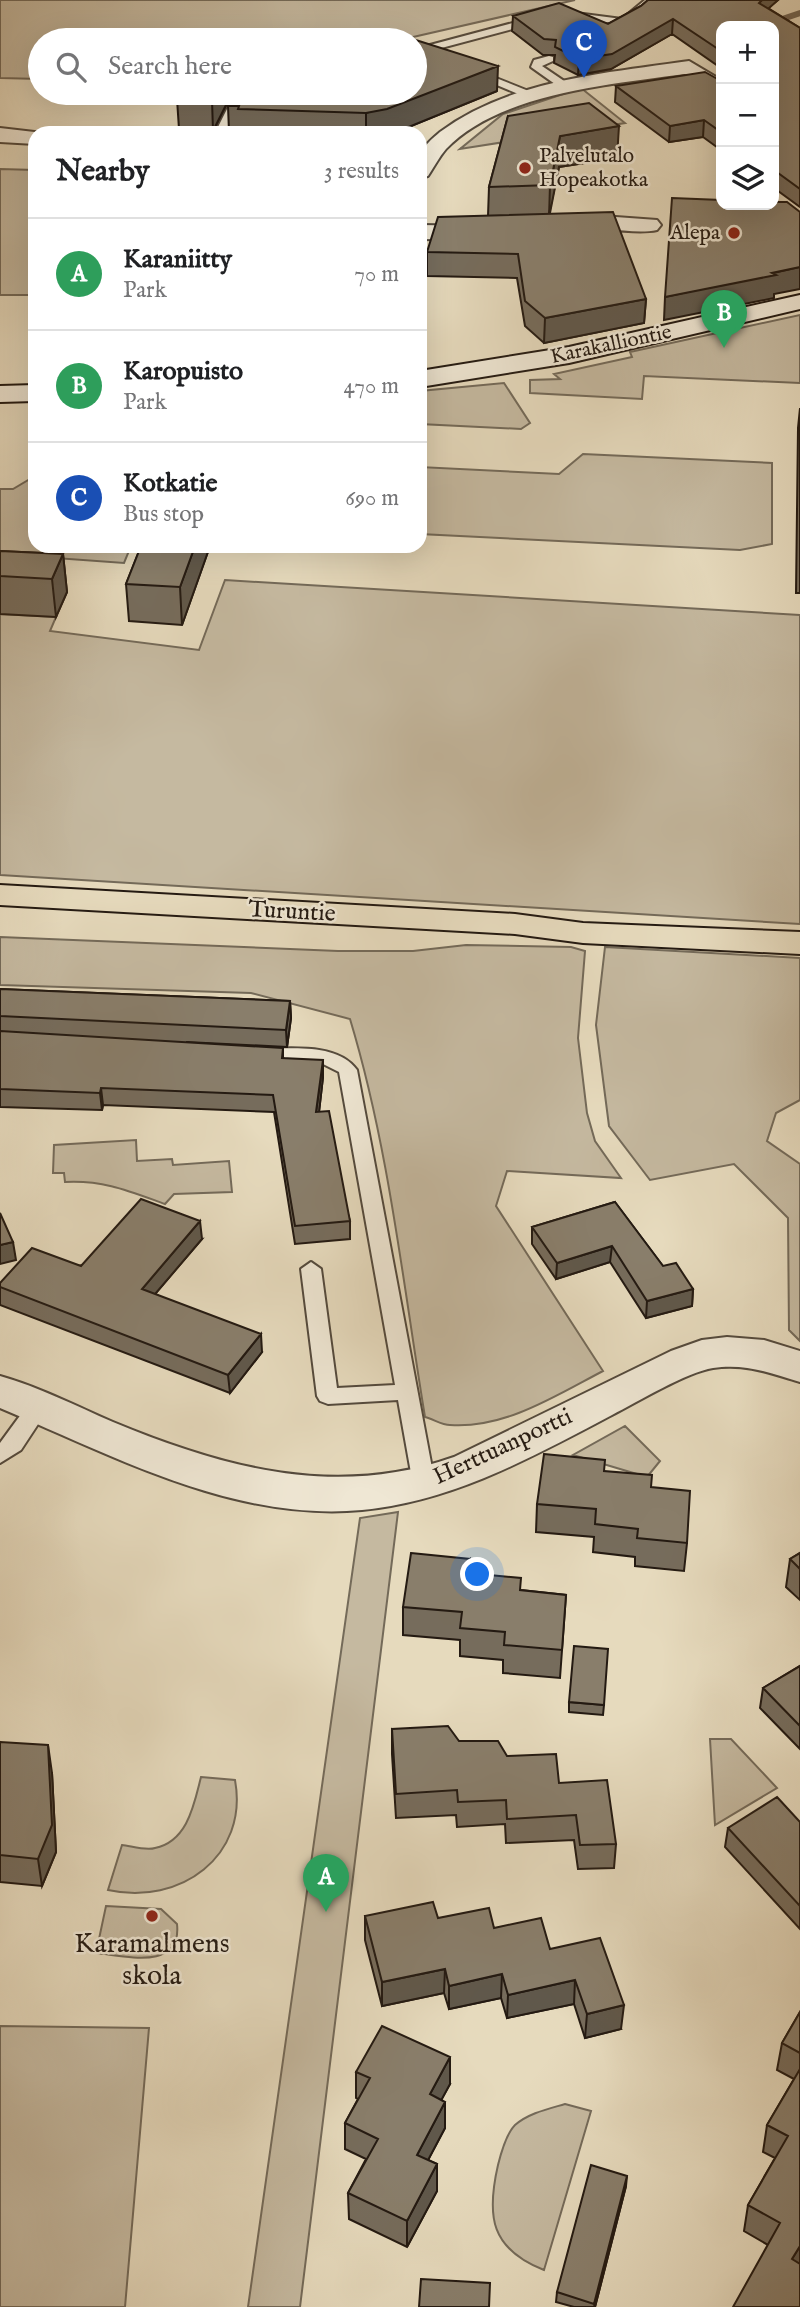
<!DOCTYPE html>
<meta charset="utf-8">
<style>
:root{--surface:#fff;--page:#f6f6f6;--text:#202124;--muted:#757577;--line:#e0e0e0;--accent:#111827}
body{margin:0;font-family:"IM FELL English",serif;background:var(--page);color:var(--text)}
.controls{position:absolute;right:21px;top:21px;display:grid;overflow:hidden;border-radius:14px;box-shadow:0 7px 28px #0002}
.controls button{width:63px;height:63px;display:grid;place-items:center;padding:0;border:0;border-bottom:2px solid var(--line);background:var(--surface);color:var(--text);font:35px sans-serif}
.you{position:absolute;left:478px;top:1575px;width:24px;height:24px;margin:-18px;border:5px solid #fff;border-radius:50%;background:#1a73e8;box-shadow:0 0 0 10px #1a73e833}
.badge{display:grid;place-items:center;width:46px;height:46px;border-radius:50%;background:var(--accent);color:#fff;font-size:23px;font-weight:700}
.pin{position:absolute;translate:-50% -58px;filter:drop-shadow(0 2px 4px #0008)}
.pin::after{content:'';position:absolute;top:37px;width:24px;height:21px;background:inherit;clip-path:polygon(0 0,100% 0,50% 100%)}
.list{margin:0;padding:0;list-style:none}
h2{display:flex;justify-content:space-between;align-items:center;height:91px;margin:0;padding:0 28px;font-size:30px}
h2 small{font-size:23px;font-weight:400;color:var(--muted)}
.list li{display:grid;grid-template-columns:46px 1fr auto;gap:21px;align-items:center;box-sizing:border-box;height:112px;padding:0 28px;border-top:2px solid var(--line)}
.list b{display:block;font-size:26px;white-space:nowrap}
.list p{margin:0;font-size:23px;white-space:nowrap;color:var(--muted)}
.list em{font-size:23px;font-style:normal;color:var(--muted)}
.icon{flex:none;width:38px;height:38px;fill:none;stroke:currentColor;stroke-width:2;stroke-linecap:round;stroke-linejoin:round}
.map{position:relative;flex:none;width:800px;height:2307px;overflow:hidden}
.search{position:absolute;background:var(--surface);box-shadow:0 7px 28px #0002;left:28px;top:28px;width:399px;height:77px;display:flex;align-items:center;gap:18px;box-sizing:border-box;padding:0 24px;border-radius:38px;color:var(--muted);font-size:26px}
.panel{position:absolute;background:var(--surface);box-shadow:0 7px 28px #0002;left:28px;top:126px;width:399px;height:427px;border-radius:21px}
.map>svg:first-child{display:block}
.green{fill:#c5b9a0;stroke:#746a59;stroke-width:2}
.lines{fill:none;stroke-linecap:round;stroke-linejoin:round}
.stream{stroke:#716656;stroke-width:6}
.lane-casing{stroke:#544a3d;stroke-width:4}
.street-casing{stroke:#544a3d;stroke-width:4}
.secondary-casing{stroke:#241a12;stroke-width:4}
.primary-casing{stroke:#241a12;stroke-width:4}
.lane{fill:#efe7d4;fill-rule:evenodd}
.street{fill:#efe7d4;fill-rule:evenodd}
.secondary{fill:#efe7d4;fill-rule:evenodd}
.primary{fill:#e6dabd;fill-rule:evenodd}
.wall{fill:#766c5c;stroke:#241a12;stroke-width:2}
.shaded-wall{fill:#60584b;stroke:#241a12;stroke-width:2}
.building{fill:#897e6b;stroke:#241a12;stroke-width:2}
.poi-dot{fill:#8f2418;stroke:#efe7d4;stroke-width:2.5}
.labels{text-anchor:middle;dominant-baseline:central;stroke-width:5;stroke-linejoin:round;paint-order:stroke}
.far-poi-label{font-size:21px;fill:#241a12;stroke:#efe7d4;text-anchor:start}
.far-street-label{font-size:21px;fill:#241a12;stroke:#efe7d4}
.street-label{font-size:24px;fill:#241a12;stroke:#efe7d4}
.near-poi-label{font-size:28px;fill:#241a12;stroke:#efe7d4}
</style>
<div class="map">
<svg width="800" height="2307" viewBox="0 0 800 2307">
<rect width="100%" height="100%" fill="#e6dabd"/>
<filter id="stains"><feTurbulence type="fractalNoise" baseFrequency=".00286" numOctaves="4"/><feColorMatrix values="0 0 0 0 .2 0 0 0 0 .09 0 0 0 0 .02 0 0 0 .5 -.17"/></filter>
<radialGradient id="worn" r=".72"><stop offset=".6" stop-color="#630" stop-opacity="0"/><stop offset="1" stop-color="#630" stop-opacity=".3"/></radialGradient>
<path class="green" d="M0,0H575L400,40H40V79L0,78Z
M581,88L625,123L460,149L503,114Z
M0,169L35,170V295H0Z
M800,315V383L644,376L642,399L530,393V380L560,379L554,374L632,357L630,352Z
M504,383L530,423L521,429L420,424V391Z
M583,454L772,463V544L740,550L420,534V467L559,474Z
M35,476V546H131L124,563L0,554V489H13Z
M225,580L800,615V924L0,875V614L56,617L50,631L199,650Z
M0,937L338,951H413L466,945L571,947L585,951L578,1038L587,1113L595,1141L621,1178L507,1171L496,1206L603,1371C557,1395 505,1429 450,1425C442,1425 433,1419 425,1417C403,1284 389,1148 350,1019L251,993L0,985Z
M605,947L800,958V1100L776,1113L767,1141L800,1164V1341L789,1330L788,1218L734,1164L650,1180L609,1126L596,1025Z
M136,1140L137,1161L172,1159L173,1165L229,1161L232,1192L174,1194L165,1204C129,1191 104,1180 65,1182L64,1173H53L54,1145Z
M625,1426L660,1461L647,1477L573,1455Z
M398,1512L300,2307H248L360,1518Z
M710,1739H731L777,1788L715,1825Z
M201,1777L235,1780C249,1856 180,1906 108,1890L122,1845C131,1846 146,1851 155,1848C188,1841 194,1804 201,1777Z
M106,1906L161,1909L177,1924C182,1971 126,1956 96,1953Z
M0,2026L149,2028L125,2307H0Z
M565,2104L591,2111L544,2270C491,2249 486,2217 498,2165C501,2153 506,2134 515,2125C529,2113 548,2109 565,2104Z"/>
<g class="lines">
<path class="stream" d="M762,26L800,13"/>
<g class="lane-casing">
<path id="lane" d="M645,0H656L624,25L563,15L568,12L622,19Z
M535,17L539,22L415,55V49Z
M549,56L553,57V61L542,66L570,85V89H562L531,67L534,60Z
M491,76L536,94L537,96L528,98L487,81L486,79Z
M235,93H245L225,133H215Z
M259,1049C289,1049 337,1042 357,1070L435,1484L432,1490H416L413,1484L398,1400L328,1404L320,1401L317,1396L301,1269L311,1262L321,1269L337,1388L395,1385L339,1072L319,1062L252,1059L250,1055Z
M38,1399L46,1402L49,1407L46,1412L21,1450L0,1463V1443L30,1402Z"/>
</g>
<g class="street-casing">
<path id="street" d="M689,61L721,80V95L685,74C613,84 499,93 446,149C439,157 434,167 428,176L420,178C420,171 419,163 420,156C422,147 433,138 440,132C510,80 606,73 689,61Z
M0,128L43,133H35V144L0,142Z
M602,216L657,220L661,225L657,230C639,234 620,229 601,230C586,231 571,236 557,232L553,227L557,222Z
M420,225L484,226L492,228L496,233L492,238L484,240L420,239Z
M727,1337L764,1340L800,1351V1382C770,1373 745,1363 713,1368C687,1372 637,1402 612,1415C532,1457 454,1501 362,1510C235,1522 114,1456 0,1408V1376C39,1387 76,1406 113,1422C224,1468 336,1499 454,1457L671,1351L702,1340Z"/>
</g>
<g class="secondary-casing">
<path id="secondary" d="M800,295V309L569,363L420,387V371L569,347Z
M35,385V401L0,402V386Z"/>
</g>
<g class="primary-casing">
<path id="primary" d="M0,885L515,914L583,923L800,932V954L583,943L515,934L0,905Z"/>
</g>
<use href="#lane" class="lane"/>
<use href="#street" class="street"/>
<use href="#secondary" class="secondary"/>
<use href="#primary" class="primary"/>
</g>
<path class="wall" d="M648,0H778L768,8L800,28V207L774,188V26H721V68L672,34L611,69L578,75L554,63L555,55H543L512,31L513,16L608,24L641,6Z
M721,81V150L703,137L669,142L615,102L616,86Z
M497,91L394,133H239L229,132L228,106Z
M181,93H232L213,131L179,129L177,99Z
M508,116L617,158L559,167L549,214L646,299L644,323L544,343L525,326L517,278L427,276V252L488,216L489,187Z
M800,408V593H796L798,428Z
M141,546H210L182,625L129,621L126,584Z
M0,551L63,554L67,592L56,617L0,614Z
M0,989L290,1001L291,1018L287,1047L186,1042L283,1048V1058L323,1077L319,1112L350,1221V1239L295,1244L274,1112L103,1105L102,1110L0,1107Z
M615,1202L663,1266L693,1289L692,1306L646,1318L610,1262L556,1279L532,1244V1227Z
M202,1239L155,1294L262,1352L230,1393L0,1305V1283Z
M604,1471L651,1487L687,1543L684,1571L635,1566V1557L593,1552L594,1537L536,1532L537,1504Z
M800,1553V1600L786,1587L790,1559Z
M470,1559V1573L521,1590L566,1595L560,1678L503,1673V1660L460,1656V1640L403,1635V1607Z
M800,1666V1749L760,1708L763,1688Z
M569,1702L604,1705L603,1715L569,1712Z
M392,1729L459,1741L507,1756L559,1783L616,1844L614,1868L578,1869L574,1840L506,1843L505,1824L457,1827L456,1815L396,1818L392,1754Z
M0,1742L52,1773L56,1852L42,1886L0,1882Z
M800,1822V1929L725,1847L728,1828Z
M365,1916L438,1918L494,1928L550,1949L621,2029L585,2038L574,2004L507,2018L501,1998L449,2009L444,1993L382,2006L365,1940Z
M800,2012V2262L799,2263L744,2231L748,2205L775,2158L763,2152L767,2125L794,2079L777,2070L782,2043Z
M356,2072L450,2084L441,2100L445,2128L428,2160L437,2164V2191L407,2247L349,2219L348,2193L366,2159L345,2149V2123L358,2099L356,2098Z
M626,2186L595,2307H574L556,2302L557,2292Z"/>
<path class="shaded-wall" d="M762,0H778L758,18L759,3Z
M673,19L672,34L611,69L578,75L579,59Z
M498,66L497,91L394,133H366V113Z
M216,93H232L213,131L212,100Z
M704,120L703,137L669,142L670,126Z
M619,126L617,158L559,167L549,218L550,185L560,136Z
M800,267V289L774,294V298L664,320L665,297Z
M646,299L644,323L544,343L545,318Z
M195,546H210L182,625L180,587Z
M63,554L67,592L56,617L52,579Z
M290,1001L291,1018L287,1047L286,1030Z
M323,1060V1077L317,1130L316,1112Z
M101,1088L103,1105L102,1110L100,1093Z
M200,1221L202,1239L144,1307L142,1289Z
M13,1242L16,1260L0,1264V1245Z
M612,1246L610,1262L556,1279L557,1263Z
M693,1289L692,1306L646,1318L647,1301Z
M261,1334L262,1352L230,1393L228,1375Z
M48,1745L52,1773L56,1852L42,1886L38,1859Z
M445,1969L444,1993L382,2006V1982Z
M502,1974L501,1998L449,2009V1986Z
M575,1980L574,2004L507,2018L508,1995Z
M624,2005L621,2029L585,2038L587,2014Z
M450,2057V2084L430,2121V2094Z
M445,2102V2128L417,2181V2155Z
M437,2164V2191L407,2247V2221Z
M627,2176L626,2186L595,2307H594Z
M800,2246V2262L787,2285L792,2259Z"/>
<path class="building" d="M648,0H762L759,3L800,28V189L774,170V26H721V51L673,19L612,54L579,59L555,47L556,40L544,39L513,16L559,3L608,24L641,6Z
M400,35L498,66L387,109L366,113L238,109L239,106H228L234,93H415V40H372Z
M705,72L721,81V132L704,120L670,126L616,86Z
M181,93H216L212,100L177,99Z
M589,103L619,126L560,136L550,185L489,187L508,116Z
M672,198L721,200V205H774V202H787L800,212V267L772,273L776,275L665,297Z
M613,212L646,299L545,318L525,301L518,254L427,252L438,217Z
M141,546H195L180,587L126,584Z
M0,551L63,554L52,579L0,576Z
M0,989L290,1001L286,1030L0,1016Z
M0,1031L283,1048L282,1058L323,1060L316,1112L329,1111L350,1221L295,1226L273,1095L101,1088L100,1093L0,1089Z
M141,1199L200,1221L142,1289L261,1334L228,1375L0,1287V1283L32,1248L81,1266Z
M615,1202L663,1266L676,1263L693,1289L647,1301L612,1246L557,1263L532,1227Z
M0,1213L13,1242L0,1245Z
M544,1454L605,1460L604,1471L652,1475L651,1487L690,1491L687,1543L637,1538L638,1529L595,1524L596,1509L537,1504Z
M411,1553L470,1559L469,1573L521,1578L520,1590L566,1595L562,1650L504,1645L505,1632L460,1628L462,1612L403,1607Z
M800,1553V1569L790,1559Z
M574,1646L608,1649L604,1705L569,1702Z
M800,1666V1726L763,1688Z
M448,1726L459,1741H498L507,1756L556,1754L559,1783L607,1780L616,1844L580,1845L576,1815L507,1819L506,1800L458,1802L457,1790L396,1794L392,1729Z
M0,1742L48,1745L52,1825L38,1859L0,1855Z
M777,1797L800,1822V1906L728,1828Z
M433,1902L438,1918L489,1908L494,1928L541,1918L550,1949L600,1938L624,2005L587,2014L575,1980L508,1995L502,1974L449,1986L445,1969L382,1982L365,1916Z
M800,2012V2053L782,2043Z
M382,2026L450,2057L430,2094L445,2102L417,2155L437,2164L407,2221L348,2193L378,2139L345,2123L370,2078L356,2072Z
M800,2069V2246L792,2259L800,2264V2307H733L780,2223L748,2205L788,2136L767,2125Z
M591,2165L627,2176L594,2304L557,2292Z
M421,2279L490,2283L489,2307H419Z"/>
<g class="poi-dot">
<circle cx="525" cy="168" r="7"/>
<circle cx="734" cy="233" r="7"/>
<circle cx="152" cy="1916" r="7"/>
</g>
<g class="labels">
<g class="far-poi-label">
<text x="539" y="156">Palvelutalo<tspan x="539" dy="24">Hopeakotka</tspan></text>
<text x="720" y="233" text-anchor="end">Alepa</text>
</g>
<g class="far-street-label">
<text transform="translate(611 345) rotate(-12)">Karakalliontie</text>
</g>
<g class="street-label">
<text transform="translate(292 912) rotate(3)">Turuntie</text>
<text transform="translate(503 1447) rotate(-25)">Herttuanportti</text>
</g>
<g class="near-poi-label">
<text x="152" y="1944">Karamalmens<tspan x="152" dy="32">skola</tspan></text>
</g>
</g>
<rect width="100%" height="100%" filter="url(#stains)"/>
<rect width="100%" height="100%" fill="url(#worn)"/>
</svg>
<div class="controls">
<button>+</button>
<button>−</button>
<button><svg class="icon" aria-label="layers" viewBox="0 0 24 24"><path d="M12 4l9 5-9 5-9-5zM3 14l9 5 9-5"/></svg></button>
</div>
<div class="you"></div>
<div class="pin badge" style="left:326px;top:1912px;background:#2e9e5b">A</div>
<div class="pin badge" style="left:724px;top:348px;background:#2e9e5b">B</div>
<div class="pin badge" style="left:584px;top:78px;background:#1a4fb4">C</div>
<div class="search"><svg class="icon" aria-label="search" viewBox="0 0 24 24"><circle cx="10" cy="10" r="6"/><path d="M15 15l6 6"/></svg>Search here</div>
<section class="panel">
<h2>Nearby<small>3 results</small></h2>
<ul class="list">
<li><span class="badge" style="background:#2e9e5b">A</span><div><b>Karaniitty</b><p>Park</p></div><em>70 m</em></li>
<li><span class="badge" style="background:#2e9e5b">B</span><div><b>Karopuisto</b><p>Park</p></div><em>470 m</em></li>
<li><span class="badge" style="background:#1a4fb4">C</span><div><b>Kotkatie</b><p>Bus stop</p></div><em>690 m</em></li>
</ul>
</section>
</div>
